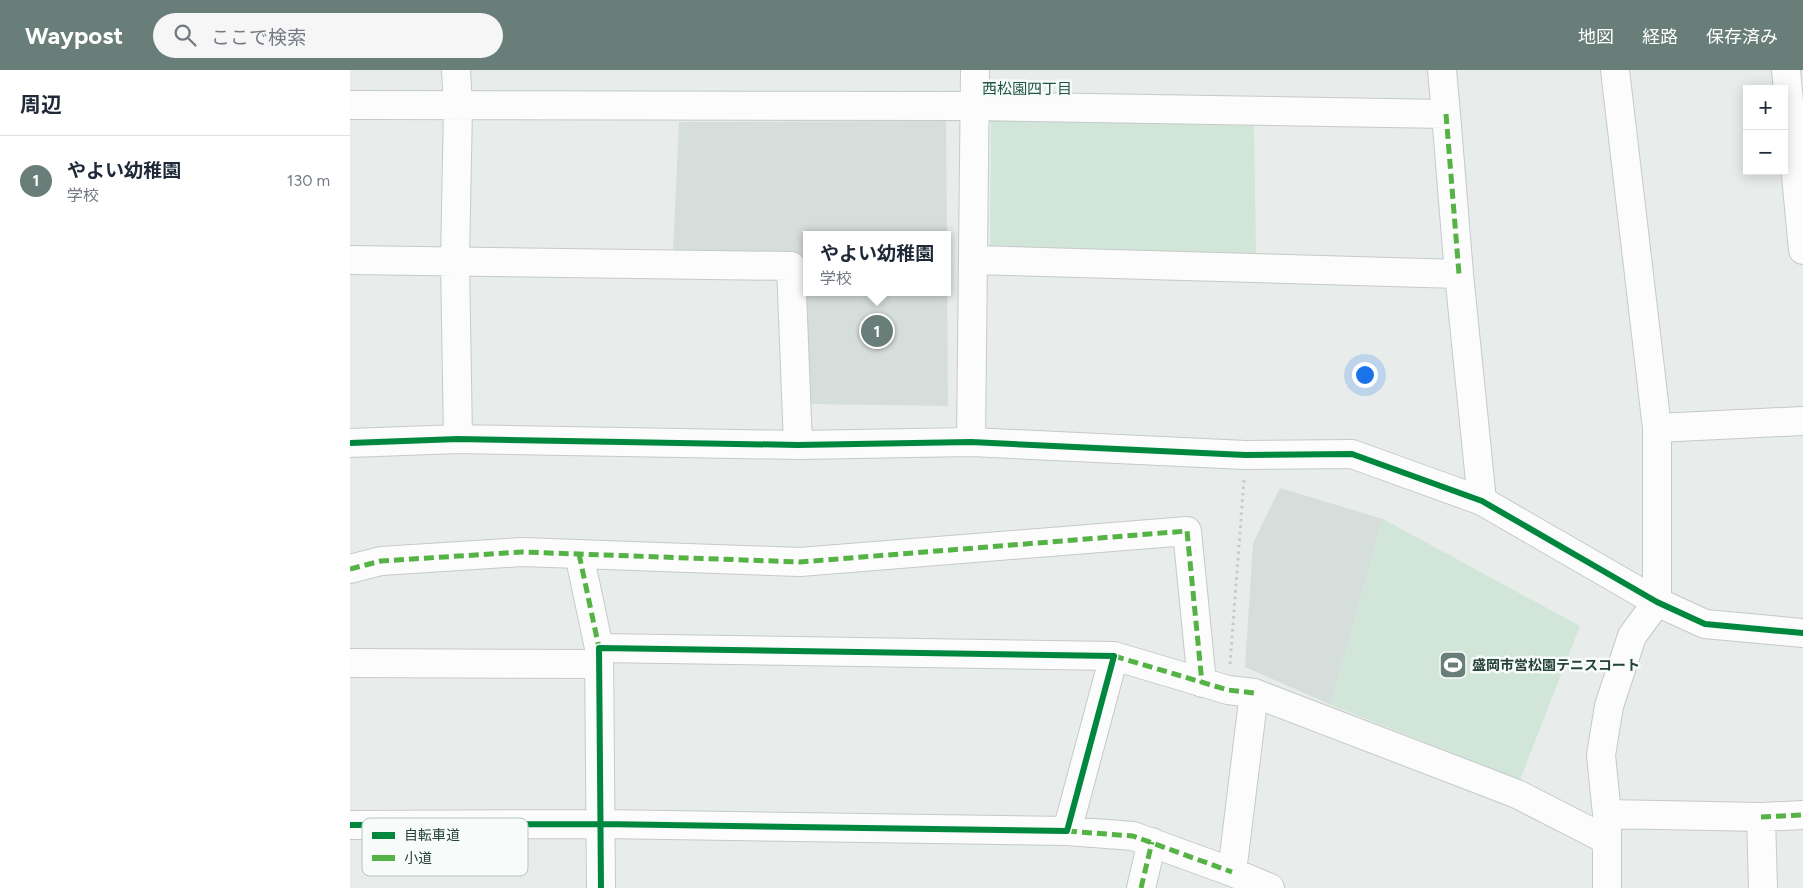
<!DOCTYPE html>
<html lang="ja">
<meta charset="utf-8">
<style>
:root{--surface:#fff;--page:#f6f6f7;--text:#1f2937;--muted:#747a83;--line:#e0e1e3;--accent:#697e78}
body{margin:0;font-family:Figtree,"Noto Sans JP",sans-serif;background:var(--page);color:var(--text)}
.controls{position:absolute;right:15px;top:15px;display:grid;overflow:hidden;border-radius:0px;box-shadow:0 2px 12px #0003}
.controls button{width:45px;height:45px;display:grid;place-items:center;padding:0;border:0;border-bottom:1px solid var(--line);background:var(--surface);color:var(--text);font:25px sans-serif}
.you{position:absolute;left:1014px;top:304px;width:18px;height:18px;margin:-12px;border:4px solid #fff;border-radius:50%;background:#1a73e8;box-shadow:0 0 0 8px #1a73e833}
.badge{display:grid;place-items:center;width:32px;height:32px;border-radius:50%;background:var(--accent);color:#fff;font-size:16px;font-weight:700}
.pin{position:absolute;translate:-50% -50%;border:2px solid #fff;box-shadow:0 1px 5px #0006}
.popup{position:absolute;left:453px;top:161px;width:148px;height:65px;box-sizing:border-box;display:grid;place-content:center;border-radius:0px;background:var(--surface);filter:drop-shadow(0 1px 4px #0005);font-size:16px;white-space:nowrap;color:var(--muted)}
.popup b{font-size:19px;color:var(--text)}
.popup::after{content:'';position:absolute;left:50%;top:100%;margin-left:-10px;border:10px solid transparent;border-top-color:var(--surface)}
.list{margin:0;padding:0;list-style:none}
h2{display:flex;justify-content:space-between;align-items:center;height:65px;margin:0;padding:0 20px;font-size:21px}
h2 small{font-size:16px;font-weight:400;color:var(--muted)}
.list li{display:grid;grid-template-columns:32px 1fr auto;gap:15px;align-items:center;box-sizing:border-box;height:90px;padding:0 20px;border-top:1px solid var(--line)}
.list b{display:block;font-size:19px;white-space:nowrap}
.list p{margin:0;font-size:16px;white-space:nowrap;color:var(--muted)}
.list em{font-size:16px;font-style:normal;color:var(--muted)}
.icon{flex:none;width:28px;height:28px;fill:none;stroke:currentColor;stroke-width:2;stroke-linecap:round;stroke-linejoin:round}
.map{position:relative;flex:none;width:1453px;height:818px;overflow:hidden}
header{display:flex;align-items:center;gap:30px;box-sizing:border-box;height:70px;padding:0 25px;background:var(--accent);color:#fff}
header strong{font-size:24px}
nav{display:flex;gap:28px;margin-inline-start:auto;font-size:18px}
.search{width:350px;height:45px;background:var(--page);display:flex;align-items:center;gap:12px;box-sizing:border-box;padding:0 18px;border-radius:28px;color:var(--muted);font-size:19px}
main{display:flex}
aside{flex:1;background:var(--surface)}
.map>svg:first-child{display:block}
.built{fill:#d6dedb}
.green{fill:#d1e6d8}
.lines{fill:none;stroke-linecap:round;stroke-linejoin:round}
.minor-casing{stroke:#c5cac8;stroke-width:30}
.path{stroke:#c3ccca;stroke-width:3;stroke-dasharray:2.5 4;stroke-linecap:butt}
.minor{stroke:#fcfcfc;stroke-width:28}
.quiet{stroke:#55b346;stroke-width:5;stroke-dasharray:10 5;stroke-linecap:butt}
.cycleway-casing{stroke:#f7fbf9;stroke-width:9}
.cycleway{stroke:#00873e;stroke-width:6}
.labels{text-anchor:middle;dominant-baseline:central;stroke-width:5;stroke-linejoin:round;paint-order:stroke}
.poi-label{font-size:14px;font-weight:bold;fill:#24423a;stroke:#f7fbf9;text-anchor:start}
.neighbourhood-label{font-size:15px;fill:#1f5548;stroke:#f7fbf9}
.key{fill:#f7fbf9;stroke:#b8c4c0;stroke-width:1}
.key-label{font-size:14px;fill:#24423a}
</style>
<header>
<strong>Waypost</strong>
<div class="search"><svg class="icon" aria-label="search" viewBox="0 0 24 24"><circle cx="10" cy="10" r="6"/><path d="M15 15l6 6"/></svg>ここで検索</div>
<nav><a>地図</a><a>経路</a><a>保存済み</a></nav>
</header>
<main>
<aside>
<h2>周辺<small></small></h2>
<ul class="list">
<li><span class="badge">1</span><div><b>やよい幼稚園</b><p>学校</p></div><em>130 m</em></li>
</ul>
</aside>
<div class="map">
<svg width="1453" height="818" viewBox="0 0 1453 818">
<rect width="100%" height="100%" fill="#e8edeb"/>
<path class="built" d="M596,51L597,165H457V222H597V182L598,336L459,334L455,188L323,182L329,52Z
M930,418L1033,449L981,635L895,597L903,473Z"/>
<path class="green" d="M641,48L904,56L906,183L640,181Z
M1033,449L1230,556L1170,710L981,635Z"/>
<g class="lines">
<g class="minor-casing">
<path id="minor" d="M106,0L108,36L105,191L108,369
M1436,0L1453,180
M0,35L625,36L1096,44L1092,0
M1096,44L1109,204
M0,190L441,196L448,375
M624,190L1109,204L1132,431
M1307,358L1453,351
M621,372L625,0
M0,373L108,369L448,375L621,372L895,385L1002,384L1132,431L1307,532L1355,554L1453,563
M229,484L249,578
M0,499L31,491L172,482L450,492L837,461L852,613
M764,586L878,620L904,623
M0,593L249,594
M1257,744L1411,747L1413,818
M1411,747L1453,745
M0,755L252,754L717,761L764,586L249,578L251,818
M717,761L783,766L882,802
M791,818L802,772
M920,818L882,802L904,623L1167,724L1255,769
M1257,818V744L1251,685L1259,636L1282,566L1307,532V358L1265,0"/>
</g>
<path class="path" d="M880,594L894,410"/>
<use href="#minor" class="minor"/>
<path class="quiet" d="M1096,44L1109,204
M229,484L249,578
M0,499L31,491L172,482L450,492L837,461L852,613
M764,586L878,620L904,623
M1411,747L1453,745
M717,761L783,766L882,802
M791,818L802,772"/>
<g class="cycleway-casing">
<path id="cycleway" d="M0,373L108,369L448,375L621,372L895,385L1002,384L1132,431L1307,532L1355,554L1453,563
M0,755L252,754L717,761L764,586L249,578L251,818"/>
</g>
<use href="#cycleway" class="cycleway"/>
</g>
<defs>
<g id="stadium-square" transform="scale(1.4375)"><rect x="-9" y="-9" width="18" height="18" rx="4" fill="#697e78" stroke="#f7fbf9"/><path d="M0-5a6.5 5 0 1 0 0 10a6.5 5 0 1 0 0-10ZM-3.5-1.8h7v3.6h-7Z" fill="#fff"/></g>
</defs>
<g fill-rule="evenodd">
<use href="#stadium-square" x="1103" y="595"/>
</g>
<g class="labels">
<g class="poi-label">
<text x="1122" y="595">盛岡市営松園テニスコート</text>
</g>
<g class="neighbourhood-label">
<text x="677" y="19">西松園四丁目</text>
</g>
</g>
<rect x="12" y="748" width="166" height="58" rx="8" class="key"/>
<rect x="22" y="762" width="23" height="7" fill="#00873e"/>
<rect x="22" y="785" width="23" height="6" fill="#55b346"/>
<g class="key-label">
<text x="54" y="770">自転車道</text>
<text x="54" y="793">小道</text>
</g>
</svg>
<div class="controls">
<button>+</button>
<button>−</button>
</div>
<div class="you"></div>
<div class="pin badge" style="left:527px;top:261px">1</div>
<div class="popup"><b>やよい幼稚園</b>学校</div>
</div>
</main>
